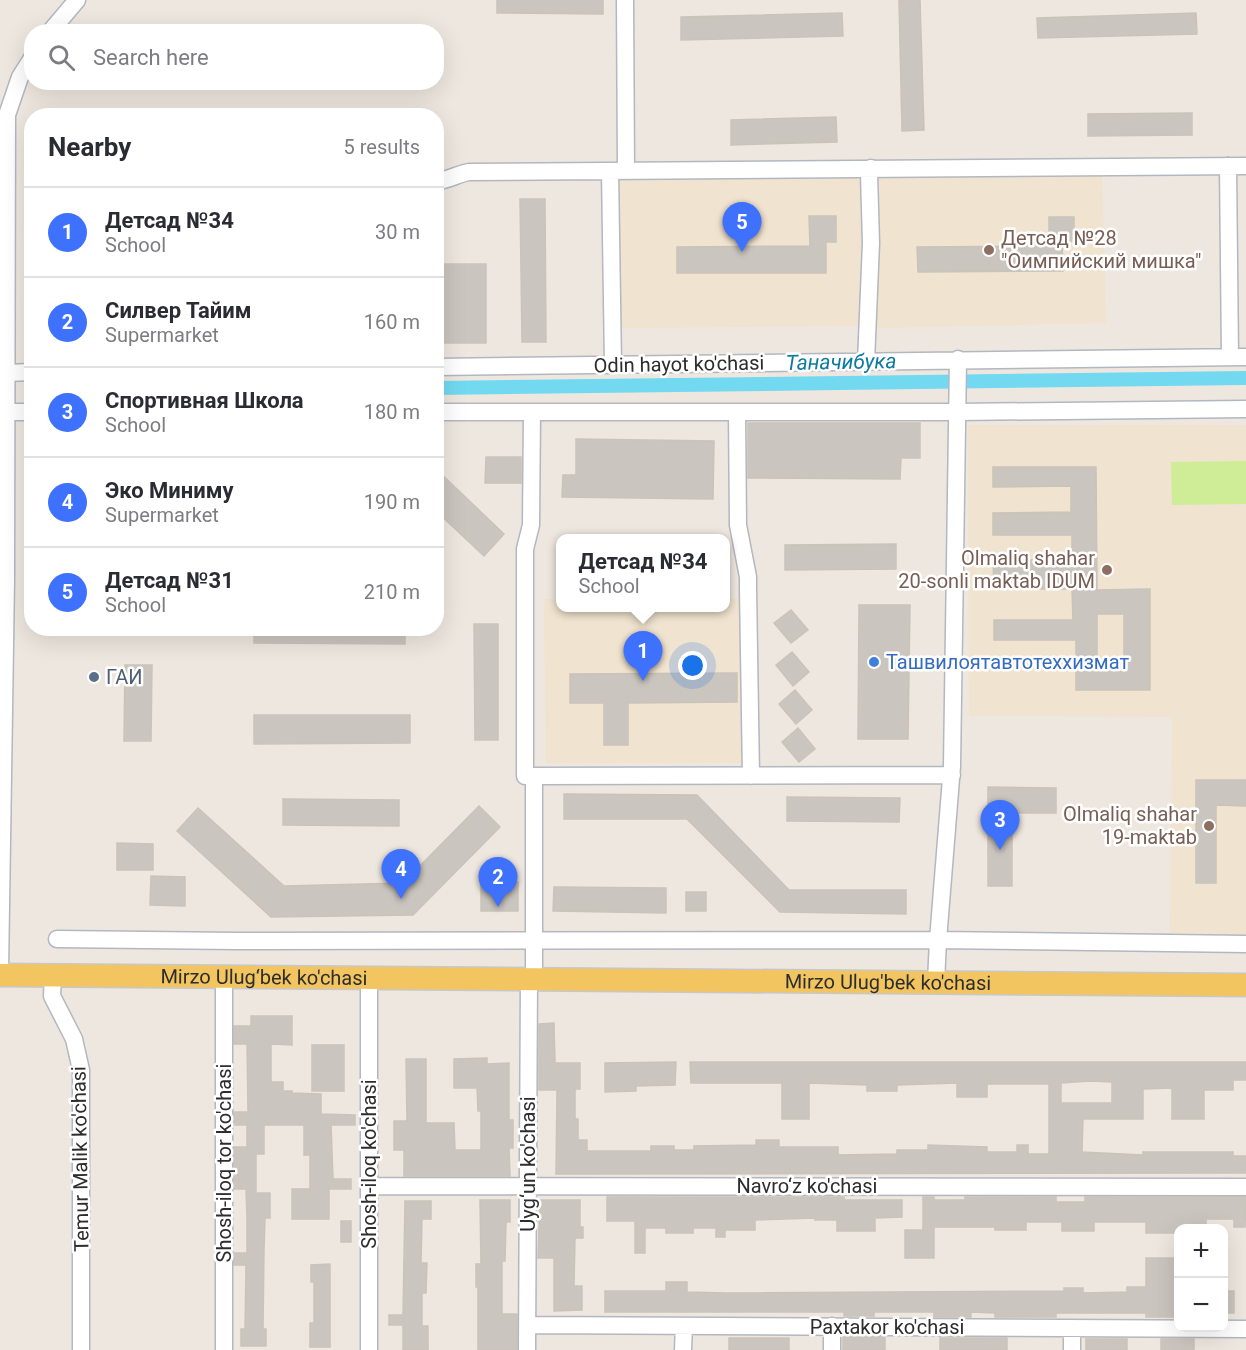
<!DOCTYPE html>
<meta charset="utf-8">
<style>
:root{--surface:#fff;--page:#f2f2f3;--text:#2b2b33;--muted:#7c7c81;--line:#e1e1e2;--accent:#3e71fd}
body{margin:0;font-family:Roboto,sans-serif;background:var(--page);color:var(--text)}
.controls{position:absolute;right:18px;bottom:18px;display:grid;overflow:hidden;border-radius:12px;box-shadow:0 6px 24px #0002}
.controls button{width:54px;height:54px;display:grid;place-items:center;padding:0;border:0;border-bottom:2px solid var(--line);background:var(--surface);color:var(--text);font:30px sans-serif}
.you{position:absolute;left:693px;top:666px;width:21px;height:21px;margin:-15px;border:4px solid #fff;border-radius:50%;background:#1a73e8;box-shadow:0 0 0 9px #1a73e833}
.badge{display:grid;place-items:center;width:39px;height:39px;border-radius:50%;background:var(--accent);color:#fff;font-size:20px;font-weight:700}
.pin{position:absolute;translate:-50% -50px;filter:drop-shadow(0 2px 3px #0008)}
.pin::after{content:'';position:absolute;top:32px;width:21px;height:18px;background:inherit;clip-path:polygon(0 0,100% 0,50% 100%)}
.popup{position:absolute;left:556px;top:534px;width:174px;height:78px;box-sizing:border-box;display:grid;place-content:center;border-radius:12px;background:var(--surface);filter:drop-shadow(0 2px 4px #0005);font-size:20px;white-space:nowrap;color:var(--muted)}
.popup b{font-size:22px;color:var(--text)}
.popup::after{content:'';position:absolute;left:50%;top:100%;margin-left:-12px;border:12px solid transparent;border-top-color:var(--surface)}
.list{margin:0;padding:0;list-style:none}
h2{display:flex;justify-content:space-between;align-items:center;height:78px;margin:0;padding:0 24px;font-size:26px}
h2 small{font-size:20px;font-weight:400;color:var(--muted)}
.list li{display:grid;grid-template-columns:39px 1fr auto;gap:18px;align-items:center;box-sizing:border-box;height:90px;padding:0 24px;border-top:2px solid var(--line)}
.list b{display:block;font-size:22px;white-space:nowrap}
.list p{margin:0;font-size:20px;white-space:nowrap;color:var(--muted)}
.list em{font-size:20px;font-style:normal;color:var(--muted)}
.icon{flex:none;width:33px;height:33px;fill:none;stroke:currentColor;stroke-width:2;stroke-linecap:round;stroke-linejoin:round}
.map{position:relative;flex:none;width:1246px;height:1350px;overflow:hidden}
.search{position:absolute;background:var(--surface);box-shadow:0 6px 24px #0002;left:24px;top:24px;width:420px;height:66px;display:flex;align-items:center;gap:15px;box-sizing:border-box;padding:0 21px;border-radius:24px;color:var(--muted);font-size:22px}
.panel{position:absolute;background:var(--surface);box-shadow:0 6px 24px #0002;left:24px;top:108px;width:420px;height:528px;border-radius:24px}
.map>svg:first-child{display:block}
.education{fill:#f0e3cf}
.pitch{fill:#cfec97}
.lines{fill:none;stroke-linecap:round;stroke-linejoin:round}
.canal{stroke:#72d9f1;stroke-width:14}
.building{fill:#cac5be;stroke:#cac3b9;stroke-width:1.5;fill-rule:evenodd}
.minor-casing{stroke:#b3b7c0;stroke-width:19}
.major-casing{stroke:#c8c8c8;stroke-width:25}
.minor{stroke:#fff;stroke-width:16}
.major{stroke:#f3c560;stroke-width:22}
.education-dot{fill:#8d6e63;stroke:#fff;stroke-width:2}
.shop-dot{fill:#3f7fe0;stroke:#fff;stroke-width:2}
.service-dot{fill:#5c6f8a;stroke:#fff;stroke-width:2}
.labels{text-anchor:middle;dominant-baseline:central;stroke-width:5;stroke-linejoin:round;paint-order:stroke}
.education-label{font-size:20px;fill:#785e54;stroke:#fff;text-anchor:end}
.street-label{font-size:20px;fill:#2d2d2d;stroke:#fff}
.shop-label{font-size:20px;fill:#366cbe;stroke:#fff;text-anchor:start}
.service-label{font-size:20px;fill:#4e5e75;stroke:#fff;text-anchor:start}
.water-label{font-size:21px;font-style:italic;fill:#0c7aa2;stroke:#fff}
</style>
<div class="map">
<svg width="1246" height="1350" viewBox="0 0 1246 1350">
<rect width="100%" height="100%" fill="#eee7df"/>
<path class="education" d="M1102,172L1106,323L876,328L873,177Z
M864,176L866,326L621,328L619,178Z
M968,425H1246V934L1170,933L1172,717L969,716Z
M544,599H560V608H726V599H741L742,763H546Z"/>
<path class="pitch" d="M1246,461V504L1172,505L1171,462Z"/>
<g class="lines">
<path class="canal" d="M436,388L1246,378"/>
</g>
<path class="building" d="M497,0H603V14L497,13Z
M899,0H920L924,130L902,131Z
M842,13L843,36L681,40V17Z
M1196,13L1197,34L1038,38L1037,18Z
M1192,113V135L1088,136V114Z
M836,117L837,142L731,145V120Z
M520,199H545L546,342H522Z
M809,216H836V242H826V273H677V247L810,246Z
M1049,217H1074V241H1062L1063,271L918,272L917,247L1049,246Z
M436,264H486V343H436Z
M748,423H920V458H901L900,479L748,478Z
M576,439L714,441L713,499L562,497L563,475H576Z
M486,457H521V483H485Z
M993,467H1096L1097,590L1150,589V690H1076V640H994V620H1073L1072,589H994L993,560H1072V535H993V513L1071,512V486L993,487ZM1097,614H1124V662H1097Z
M436,469L504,534L484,556L436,511Z
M896,544V569L785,570V545Z
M859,605H910L908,739H858Z
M791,610L808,630L791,643L774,623Z
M474,624H498V740H475Z
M254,628H405V644L254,643Z
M792,652L809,672L793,686L776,665Z
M125,665H152L151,741H124Z
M737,673V702L628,703V745H604V703H570V674Z
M795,690L812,710L796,724L779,704Z
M254,715H410V743L254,744Z
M798,728L815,749L799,762L782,742Z
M1196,780H1246V806L1216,805V883H1196Z
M988,787L1056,788V813H1012V886H988Z
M564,794L697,795L789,890H906V914L780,912L687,819H564Z
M787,797L900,798L899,822L787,821Z
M283,799L399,800V826L283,825Z
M479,806L500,827L413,915L271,917L177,831L198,808L284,886L403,883Z
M117,843L153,844V870H117Z
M151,876L185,877V906L150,905Z
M481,882H518V911H481Z
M554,887L666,888V913L553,911Z
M686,892H706V911H686Z
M251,1016H292V1045L271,1044V1082H283V1091H292V1093L321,1094V1114L355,1115V1125H331L333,1179H351V1189H329V1219H292V1189H310V1155H304V1125H264V1154H256V1193H270V1218H265L264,1250L263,1329H266V1346H241V1329H245L246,1265H234V1253H247V1218L246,1189H234V1147H247V1125H234V1112H248L247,1044H234V1026H251Z
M554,1023L555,1063H580V1089H575V1119H578V1140H587V1151H651V1146H674V1150H694V1146L756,1145V1140H779V1147H838V1155L897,1154V1150H928V1145L987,1147V1152H1017V1145H1028V1154H1049V1084H987V1097H957V1083L897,1085V1091H867V1085L809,1083V1119H782V1083H691L690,1062H1246V1080H1233V1090H1204V1119H1172V1088L1143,1089V1119H1083L1082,1152L1143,1155V1152H1233V1156H1246V1173L556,1174L557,1090H539V1024ZM1090,1081L1112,1082V1103H1061V1083Z
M312,1045H344V1091H312Z
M487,1058V1064L509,1063V1120H513V1148H509L510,1176H404V1150H394V1121H407L406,1059H426V1123H454L455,1150H481V1111H478L477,1088H454V1059Z
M676,1062L675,1085L636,1086V1091L605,1092V1063Z
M607,1197H844V1200H902V1217L875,1218V1231H837V1220H815V1218L755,1220V1230H725V1237H716V1228H693V1233H666V1228H645V1253H635V1221H607Z
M923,1197H934V1200H965V1197H1056V1202H1085V1197H1246L1245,1227H1234V1219H1206V1228H1176V1233H1146V1222H1094V1231H1062V1222H1026V1230H995V1227H934V1258H905V1230H923Z
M480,1200H510V1222H506L505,1261H502V1314H517V1350H478V1287H476V1264H481Z
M540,1200H580V1227H583V1238H575L574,1286H582V1310L554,1311V1258H538Z
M405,1201H431V1219H422L421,1263H427L426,1293H422V1326H428V1350H403V1325H389V1315H403Z
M341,1221H351V1242H341Z
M1146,1258H1176L1179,1317H1146V1313H1056V1317H995V1313L971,1312V1317H934V1312H874V1316H844V1312H605V1291H666V1282H687V1292L726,1293L1064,1291V1288H1083V1293L1127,1292V1287H1146Z
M330,1264V1347H310V1323H314V1282H311V1265Z
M1224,1291H1234V1313H1224Z
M843,1337H885V1350H843Z
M729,1338H789V1350H729Z
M940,1338H1007V1350H940Z
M1086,1339H1127V1350H1086Z
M1161,1339H1194V1350H1161Z"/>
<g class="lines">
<g class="minor-casing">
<path id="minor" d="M625,0L626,171
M50,32L77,0
M1228,166L1230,357
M610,171L613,365
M436,181C447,181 457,174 469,172L1246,166
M866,362L871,243L869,174L871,168
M436,367L1246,357
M6,373L32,372
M7,412H32
M436,412H957L1246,409
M737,412L738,525L748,577V589L751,776
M525,776V549L531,525L532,412
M57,939L236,941L938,940L1246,944
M0,971L6,580L7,115L20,77L32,58
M53,975L52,996L74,1039L81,1070V1350
M534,979V776L952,775
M936,982L938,940L952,766L958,359
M369,1186L1246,1187
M528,1325L1246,1329
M224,1350V976
M369,1350V977
M527,1350L529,979
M683,1350L684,1326
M832,1350V1326
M1072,1350V1328"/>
</g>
<g class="major-casing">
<g id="major">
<path id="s1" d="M0,975L1246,985"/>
</g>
</g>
<use href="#minor" class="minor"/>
<use href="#major" class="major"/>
</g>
<g class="education-dot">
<circle cx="989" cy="250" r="6"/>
<circle cx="1107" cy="570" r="6"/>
<circle cx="1209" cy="826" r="6"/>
</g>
<circle class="shop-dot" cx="874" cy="662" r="6"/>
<circle class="service-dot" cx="94" cy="677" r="6"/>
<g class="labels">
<g class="education-label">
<text x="1001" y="238" text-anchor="start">Детсад №28<tspan x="1001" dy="23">"Оимпийский мишка"</tspan></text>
<text x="1095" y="558">Olmaliq shahar<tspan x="1095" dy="23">20-sonli maktab IDUM</tspan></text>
<text x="1197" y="814">Olmaliq shahar<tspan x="1197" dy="23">19-maktab</tspan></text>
</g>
<g class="street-label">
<text transform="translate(679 364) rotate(-1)">Odin hayot ko'chasi</text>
<text stroke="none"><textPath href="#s1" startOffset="264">Mirzo Ulug‘bek ko'chasi</textPath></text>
<text stroke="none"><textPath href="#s1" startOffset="888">Mirzo Ulug'bek ko'chasi</textPath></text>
<text transform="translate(80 1159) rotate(-91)">Temur Malik ko'chasi</text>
<text transform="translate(224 1163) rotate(-90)">Shosh-iloq tor ko'chasi</text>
<text transform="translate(369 1164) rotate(-90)">Shosh-iloq ko'chasi</text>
<text transform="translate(528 1164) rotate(-90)">Uyg‘un ko'chasi</text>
<text x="807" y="1186">Navro‘z ko'chasi</text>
<text x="887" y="1327">Paxtakor ko'chasi</text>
</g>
<g class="shop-label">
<text x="886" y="662">Ташвилоятавтотеххизмат</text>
</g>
<g class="service-label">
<text x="106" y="677">ГАИ</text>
</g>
<g class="water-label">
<text transform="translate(841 362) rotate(-1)">Таначибука</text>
</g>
</g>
</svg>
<div class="controls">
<button>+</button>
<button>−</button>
</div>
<div class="you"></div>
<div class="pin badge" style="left:643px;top:681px">1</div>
<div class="popup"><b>Детсад №34</b>School</div>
<div class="pin badge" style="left:498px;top:907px">2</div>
<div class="pin badge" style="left:1000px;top:850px">3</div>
<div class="pin badge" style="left:401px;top:899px">4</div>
<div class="pin badge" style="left:742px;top:252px">5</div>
<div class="search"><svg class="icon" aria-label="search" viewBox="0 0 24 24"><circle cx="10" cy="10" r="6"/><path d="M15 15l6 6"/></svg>Search here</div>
<section class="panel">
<h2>Nearby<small>5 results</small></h2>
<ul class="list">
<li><span class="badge">1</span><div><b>Детсад №34</b><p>School</p></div><em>30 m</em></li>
<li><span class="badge">2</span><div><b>Силвер Тайим</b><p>Supermarket</p></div><em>160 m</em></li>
<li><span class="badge">3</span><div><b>Спортивная Школа</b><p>School</p></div><em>180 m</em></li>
<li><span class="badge">4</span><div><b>Эко Миниму</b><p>Supermarket</p></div><em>190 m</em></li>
<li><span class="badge">5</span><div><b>Детсад №31</b><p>School</p></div><em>210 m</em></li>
</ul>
</section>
</div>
